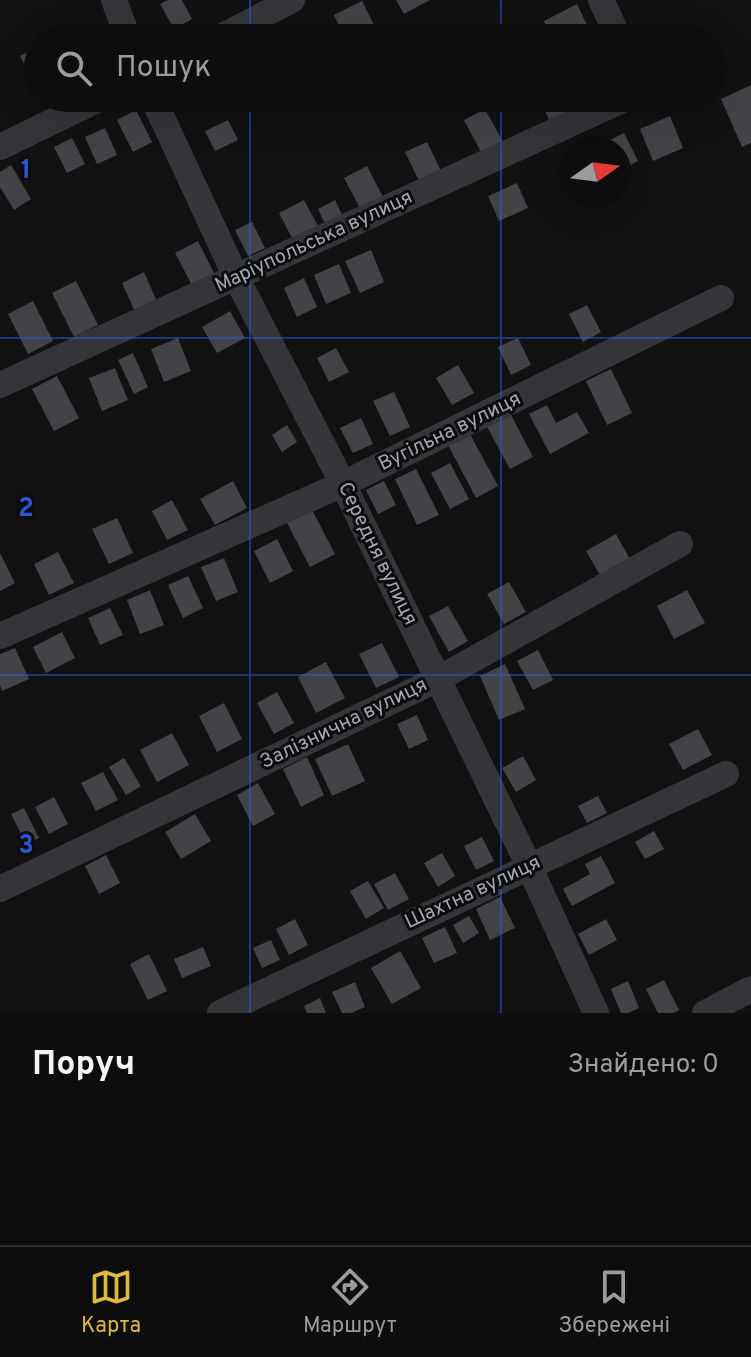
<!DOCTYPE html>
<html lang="uk">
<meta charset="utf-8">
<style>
:root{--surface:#0d0d0e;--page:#161617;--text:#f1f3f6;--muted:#9a9c9e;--line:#2d2d2e;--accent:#dfba3d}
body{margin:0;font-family:Overpass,sans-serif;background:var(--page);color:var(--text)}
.compass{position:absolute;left:559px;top:136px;width:72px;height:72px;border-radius:50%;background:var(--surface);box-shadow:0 8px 32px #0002;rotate:76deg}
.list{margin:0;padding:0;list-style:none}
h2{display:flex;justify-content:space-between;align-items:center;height:104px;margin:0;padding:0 32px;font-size:34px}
h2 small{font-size:26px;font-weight:400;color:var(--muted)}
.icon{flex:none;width:44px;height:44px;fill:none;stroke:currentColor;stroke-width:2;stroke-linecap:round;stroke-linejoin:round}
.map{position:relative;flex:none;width:751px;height:1013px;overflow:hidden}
.search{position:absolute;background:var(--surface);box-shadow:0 8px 32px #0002;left:24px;right:24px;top:24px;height:88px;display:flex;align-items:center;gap:20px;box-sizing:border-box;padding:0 28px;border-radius:44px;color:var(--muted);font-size:30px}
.sheet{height:232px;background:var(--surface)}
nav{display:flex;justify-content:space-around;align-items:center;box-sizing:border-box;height:112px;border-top:2px solid var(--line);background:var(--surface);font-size:22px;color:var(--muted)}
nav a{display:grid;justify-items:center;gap:4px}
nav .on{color:var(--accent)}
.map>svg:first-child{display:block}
.building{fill:#434347}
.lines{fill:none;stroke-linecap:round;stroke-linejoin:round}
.minor{stroke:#343539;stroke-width:26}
.grid{fill:none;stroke:#2a57d4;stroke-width:2;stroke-opacity:0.55}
.labels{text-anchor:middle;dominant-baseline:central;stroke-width:6;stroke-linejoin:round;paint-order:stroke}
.street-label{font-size:20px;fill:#a4a6b1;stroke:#0c0c0d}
.grid-label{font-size:26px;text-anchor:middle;font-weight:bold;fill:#2a57d4;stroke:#0c0c0d;stroke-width:6;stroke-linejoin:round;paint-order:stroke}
</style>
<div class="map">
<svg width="751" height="1013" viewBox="0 0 751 1013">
<rect width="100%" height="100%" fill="#111112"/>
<path class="building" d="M168,0H182L192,19L174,29L160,4Z
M396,0H430L404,14Z
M362,1L377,31L362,38H345L334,15Z
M577,4L593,38H552L544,21Z
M36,48L38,52V91L20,56Z
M751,85V143L742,147L721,99Z
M540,98H569L574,110L549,120Z
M485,109L504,144L483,156L464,120Z
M136,110L152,142L133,152L117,120Z
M670,116L683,148L653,161L640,129Z
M228,120L238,140L215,151L205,131Z
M105,128L117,155L97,164L85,137Z
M624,133L638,161L619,171V148H605L602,144Z
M72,138L85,164L67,173L54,147Z
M427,142L443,175L421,185L405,152Z
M11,165L31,199L14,210L0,187V172Z
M367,166L384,199L361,210L344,178Z
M517,183L528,208L499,221L488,196Z
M304,200L319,228L294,242L279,213Z
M335,200L344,219L327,228L318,209Z
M252,222L265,248L248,256L235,230Z
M198,241L215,275L193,287L175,253Z
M371,250L384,282L360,293L345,261Z
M339,264L351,293L326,304L314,275Z
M144,272L158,304L136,314L122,283Z
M304,278L317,307L297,317L284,288Z
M76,281L98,325L74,337L52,293Z
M33,301L53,341L28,354L8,314Z
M587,305L601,332L583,342L569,314Z
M230,311L245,338L217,353L202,327Z
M178,338L191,371L164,382L151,349Z
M518,338L531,365L511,375L498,347Z
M336,348L349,372L329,382L317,358Z
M133,353L148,387L134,394L118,360Z
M458,365L474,393L452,405L436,378Z
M115,368L128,400L102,411L89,378Z
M611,369L632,413L607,425L586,381Z
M57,376L79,418L54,431L32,389Z
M394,392L410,427L390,436L373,401Z
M547,405L556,423L577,412L589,433L550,454L529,414Z
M510,413L533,457L510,469L486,425Z
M361,418L373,444L353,453L340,428Z
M287,425L297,442L282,452L272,435Z
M470,434L498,486L476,498L448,445Z
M450,463L469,499L450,509L431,473Z
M416,469L439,515L417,525L395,479Z
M233,481L247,508L215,525L200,499Z
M384,481L396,505L378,514L366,490Z
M172,500L188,530L167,540L152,511Z
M312,510L335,554L310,567L287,523Z
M117,518L133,553L109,564L92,529Z
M616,534L631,561L601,577L586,551Z
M277,539L293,571L270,583L254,551Z
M58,552L74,583L49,595L34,564Z
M0,553L15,583L0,591Z
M224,558L238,592L216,601L201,567Z
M188,576L203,608L183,618L168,585Z
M509,582L526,612L504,624L487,594Z
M150,590L164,625L140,634L127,600Z
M687,590L705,623L674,639L657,606Z
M448,606L468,641L449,652L429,616Z
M110,608L123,635L100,645L88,618Z
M62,632L75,658L46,673L33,647Z
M382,643L399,677L376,688L359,654Z
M15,648L29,679L2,691L0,685V654Z
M538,650L553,680L533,690L517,661Z
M326,662L345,698L316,713L298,677Z
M505,664L525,709L499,720L480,676Z
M277,692L294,723L274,734L257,703Z
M224,703L242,739L217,752L199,716Z
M417,715L428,740L409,749L397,724Z
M698,729L712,755L683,770L669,744Z
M172,733L189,765L157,782L140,750Z
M348,744L365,781L332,796L315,759Z
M523,756L536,780L516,792L502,768Z
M307,757L324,795L301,807L283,769Z
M124,758L141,786L126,795L109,767Z
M103,772L118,800L96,811L81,783Z
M258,783L275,814L253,826L237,795Z
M598,796L607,813L587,823L578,806Z
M54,797L68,824L49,834L35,807Z
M24,808L39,838L26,844L11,814Z
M195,814L211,841L181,859L165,832Z
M654,831L664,849L645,859L635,842Z
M482,837L494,861L476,870L464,846Z
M442,853L455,876L438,887L424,863Z
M106,855L120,883L99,894L85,866Z
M601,856L615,883L572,906L563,889L590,874L585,864Z
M395,873L409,899L388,910L374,884Z
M368,881L384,908L366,919L350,891Z
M500,897L515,928L490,940L476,909Z
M469,916L479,933L463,943L453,925Z
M295,919L308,945L289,955L276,929Z
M606,919L617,940L589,955L578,934Z
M445,927L457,953L434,963L422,938Z
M271,940L280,960L262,968L253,948Z
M203,947L211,966L182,978L174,959Z
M400,951L421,988L392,1004L371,968Z
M149,954L167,991L148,1000L130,964Z
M664,980L679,1010L673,1013H658L646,989Z
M628,981L639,1008L628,1013H621L611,989Z
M355,982L365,1007L351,1013H342L332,992Z
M320,998L326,1013H307L304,1006Z"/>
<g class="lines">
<path class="minor" d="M114,0L128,38
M601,0L619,38
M219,38L292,0
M153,98L236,277L343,484L529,866L596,1013
M0,147L101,98
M0,385L627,98
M0,636L343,484L721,298
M0,889L438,679L680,544
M220,1013L726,774
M705,1013L751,989"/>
</g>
<path class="grid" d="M250,0V38M501,0V38M250,98V1013M501,98V1013M0,338H751M0,675H751"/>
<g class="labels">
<g class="street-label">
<text transform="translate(314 242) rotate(-25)">Маріупольська вулиця</text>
<text transform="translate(450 432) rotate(-26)">Вугільна вулиця</text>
<text transform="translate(377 554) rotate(64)">Середня вулиця</text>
<text transform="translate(344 724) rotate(-26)">Залізнична вулиця</text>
<text transform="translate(473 893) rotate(-25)">Шахтна вулиця</text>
</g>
</g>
<g class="grid-label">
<text x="26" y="178">1</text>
<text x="26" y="516">2</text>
<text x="26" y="853">3</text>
</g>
</svg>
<svg class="compass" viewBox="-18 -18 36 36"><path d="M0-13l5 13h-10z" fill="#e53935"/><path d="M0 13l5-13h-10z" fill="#9a9c9e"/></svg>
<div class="search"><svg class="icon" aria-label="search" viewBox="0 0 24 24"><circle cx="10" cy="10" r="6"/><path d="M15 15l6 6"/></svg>Пошук</div>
</div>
<section class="sheet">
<h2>Поруч<small>Знайдено: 0</small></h2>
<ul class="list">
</ul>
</section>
<nav>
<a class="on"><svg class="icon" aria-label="map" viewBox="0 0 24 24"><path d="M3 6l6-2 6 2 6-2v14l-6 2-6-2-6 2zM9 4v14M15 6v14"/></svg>Карта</a>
<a><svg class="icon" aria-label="directions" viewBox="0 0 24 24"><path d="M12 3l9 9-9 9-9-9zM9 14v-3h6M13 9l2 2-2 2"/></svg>Маршрут</a>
<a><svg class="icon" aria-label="saved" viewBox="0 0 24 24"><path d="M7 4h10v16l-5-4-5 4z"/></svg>Збережені</a>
</nav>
